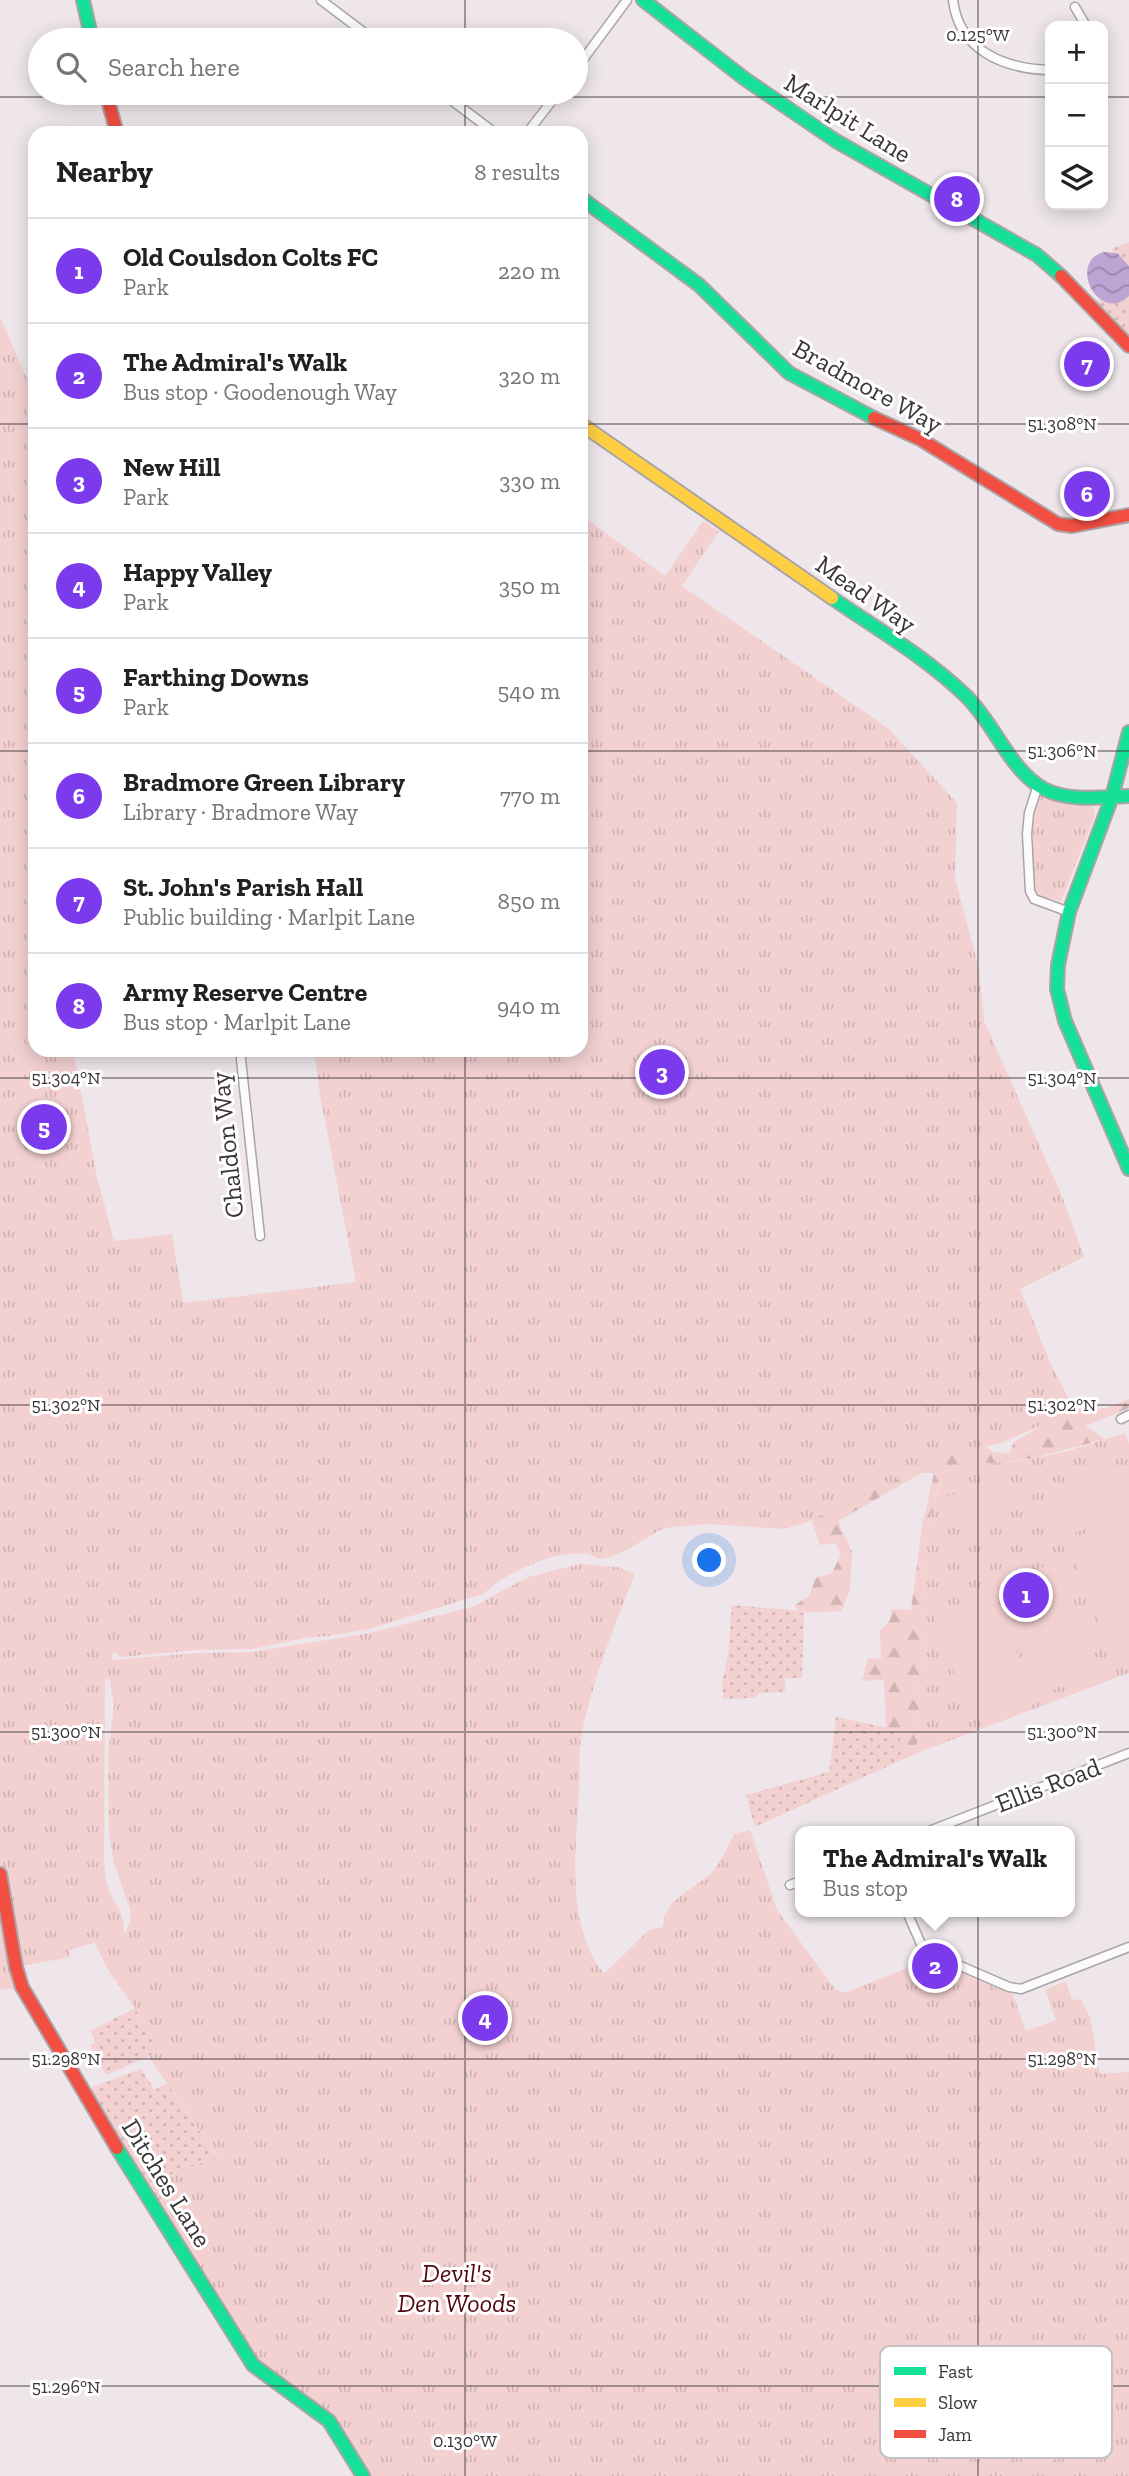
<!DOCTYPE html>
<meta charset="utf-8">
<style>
:root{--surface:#fff;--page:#f2f2f2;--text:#202124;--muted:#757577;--line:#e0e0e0;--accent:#7c3aed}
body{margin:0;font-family:"Zilla Slab",serif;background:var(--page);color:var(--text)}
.controls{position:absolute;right:21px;top:21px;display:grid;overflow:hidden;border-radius:14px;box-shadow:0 4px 18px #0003}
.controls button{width:63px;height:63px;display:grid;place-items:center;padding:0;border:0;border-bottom:2px solid var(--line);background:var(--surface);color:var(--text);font:35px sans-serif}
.you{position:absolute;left:710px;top:1561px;width:24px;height:24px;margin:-18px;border:5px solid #fff;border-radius:50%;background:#1a73e8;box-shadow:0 0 0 10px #1a73e833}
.badge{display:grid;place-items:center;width:46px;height:46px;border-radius:50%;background:var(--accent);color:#fff;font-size:23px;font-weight:700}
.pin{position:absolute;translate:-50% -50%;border:4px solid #fff;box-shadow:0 2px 7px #0006}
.popup{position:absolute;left:795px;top:1826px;width:280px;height:91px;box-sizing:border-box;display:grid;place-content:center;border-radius:14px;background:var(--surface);filter:drop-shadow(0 2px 5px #0005);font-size:23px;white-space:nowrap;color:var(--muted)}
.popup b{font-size:26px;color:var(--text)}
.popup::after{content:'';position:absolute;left:50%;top:100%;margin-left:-14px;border:14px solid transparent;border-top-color:var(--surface)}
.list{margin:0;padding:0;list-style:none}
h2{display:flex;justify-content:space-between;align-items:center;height:91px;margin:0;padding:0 28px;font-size:30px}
h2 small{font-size:23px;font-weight:400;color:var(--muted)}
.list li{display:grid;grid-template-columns:46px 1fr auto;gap:21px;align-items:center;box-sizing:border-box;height:105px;padding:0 28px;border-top:2px solid var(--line)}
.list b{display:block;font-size:26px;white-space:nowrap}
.list p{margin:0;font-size:23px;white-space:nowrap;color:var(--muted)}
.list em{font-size:23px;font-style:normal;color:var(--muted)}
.icon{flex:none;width:38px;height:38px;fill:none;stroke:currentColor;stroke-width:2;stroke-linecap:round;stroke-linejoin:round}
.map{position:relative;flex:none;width:1129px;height:2476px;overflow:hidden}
.search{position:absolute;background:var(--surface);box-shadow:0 4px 18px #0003;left:28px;top:28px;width:560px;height:77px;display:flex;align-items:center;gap:18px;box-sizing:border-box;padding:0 24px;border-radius:38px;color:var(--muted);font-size:26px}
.panel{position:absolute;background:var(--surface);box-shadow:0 4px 18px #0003;left:28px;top:126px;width:560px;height:931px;border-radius:21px}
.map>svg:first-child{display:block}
.grass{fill:url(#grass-dots)}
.forest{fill:url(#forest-firs)}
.park{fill:url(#park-tufts);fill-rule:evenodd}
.garden{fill:#f3d1d1}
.water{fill:url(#water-waves)}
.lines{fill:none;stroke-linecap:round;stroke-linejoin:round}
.street-casing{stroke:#aaa4a7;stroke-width:11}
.fast-casing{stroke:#aaa4a7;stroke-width:16}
.slow-casing{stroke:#aaa4a7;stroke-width:16}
.jam-casing{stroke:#aaa4a7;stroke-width:16}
.street{stroke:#fcfbfc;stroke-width:8}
.fast{stroke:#16e098;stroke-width:12}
.slow{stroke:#ffcf43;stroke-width:12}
.jam{stroke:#f24e42;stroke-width:12}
.ticks{fill:none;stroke:#3b3539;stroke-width:2;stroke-opacity:0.45}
.labels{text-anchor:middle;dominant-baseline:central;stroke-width:6;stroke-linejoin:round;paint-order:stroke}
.street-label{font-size:26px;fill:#3b3539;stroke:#fff}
.park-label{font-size:26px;font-style:italic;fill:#520610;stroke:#fff}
.key{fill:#fff;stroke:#c4c2c4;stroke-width:2}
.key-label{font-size:19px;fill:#3b3539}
.ticks-label{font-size:18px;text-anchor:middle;fill:#3b3539;stroke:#fff;stroke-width:6;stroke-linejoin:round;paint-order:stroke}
</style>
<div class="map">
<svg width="1129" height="2476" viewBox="0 0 1129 2476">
<defs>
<pattern id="grass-dots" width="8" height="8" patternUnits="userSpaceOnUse" patternTransform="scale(1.75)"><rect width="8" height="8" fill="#f3d1d1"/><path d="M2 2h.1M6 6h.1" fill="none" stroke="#d1b4b4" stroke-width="1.8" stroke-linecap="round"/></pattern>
<pattern id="forest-firs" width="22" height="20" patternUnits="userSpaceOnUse" patternTransform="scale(1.75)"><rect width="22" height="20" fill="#f3d1d1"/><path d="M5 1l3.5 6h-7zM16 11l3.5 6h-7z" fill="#d1b4b4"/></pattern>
<pattern id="park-tufts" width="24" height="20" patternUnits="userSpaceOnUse" patternTransform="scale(1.75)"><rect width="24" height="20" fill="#f3d1d1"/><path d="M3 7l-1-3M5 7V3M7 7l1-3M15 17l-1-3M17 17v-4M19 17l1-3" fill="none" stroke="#d1b4b4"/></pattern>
<pattern id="water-waves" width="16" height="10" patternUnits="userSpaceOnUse" patternTransform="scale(1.75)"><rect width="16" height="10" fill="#bca4d3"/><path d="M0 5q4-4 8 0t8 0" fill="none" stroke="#9a86ac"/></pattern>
</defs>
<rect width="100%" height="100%" fill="#eee6ea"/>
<path class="grass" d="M1129,242V266L1111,249Z
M1129,296V340L1091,299C1105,299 1117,307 1129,296Z
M732,1605L792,1610L804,1613L802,1678H785V1692L760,1693L754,1698L723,1699L722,1683L728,1655Z
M836,1717L917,1734V1753L755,1827L746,1795L829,1772Z
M135,2008L159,2052L106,2075L90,2045L96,2042L90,2031Z
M141,2069L155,2090L167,2083L218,2158L147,2184L89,2092L93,2087Z"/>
<path class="forest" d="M1129,1399V1408L1085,1426L1105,1439L1034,1458L993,1464L940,1482L926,1533L917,1753L901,1760L900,1736L886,1728L884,1680L862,1681L868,1658L881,1659L880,1631L890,1620L892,1609L911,1610L922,1527L934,1473H922L838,1521L852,1552L850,1589L842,1611L798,1613L795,1605L809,1596L816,1577L832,1573L841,1554L835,1543L820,1545L808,1510L967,1431L993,1452L1009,1454L1014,1442L1062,1414L1077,1408L1088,1410L1107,1408Z"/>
<path class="park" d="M0,317L35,397V1050H73L97,1177L114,1241L172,1234L183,1303L356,1282L320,1095L314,1050H581V515L665,576L703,521L719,531L682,586L889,729L957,803L955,877L979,970L984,1021L1062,1196L1084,1257L1020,1289L1050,1362L1075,1411L998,1444L960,1450L805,1523L783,1529L709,1524L672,1527L660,1530L627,1550L611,1557L599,1559L589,1554L577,1553L551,1557L527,1566L502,1579L483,1594L369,1629L329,1636L310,1637L253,1649L197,1650L121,1657L113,1651L112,1660L197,1653L253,1652L370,1633L475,1606L528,1577L580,1564L617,1567L635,1574C615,1624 595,1674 583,1727C578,1747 580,1770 579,1791C576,1850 565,1924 604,1974L649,1930L663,1927C664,1900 689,1892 708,1876C720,1865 727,1848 734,1834L750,1830L777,1910L835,1989L841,1992H847L930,1959L1013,1995L1026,2031L1056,2020L1045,1990L1066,1981L1072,2000L1081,1999L1090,2017L1100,2074L1129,2072V2476H363L329,2421L253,2365L142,2185L218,2157L149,2057L159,2052L135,2008L108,1970L95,1943L69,1950L70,1957L23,1966L18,1988L0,1990ZM109,1678L114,1705L108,1754L109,1836L114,1863L130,1909L131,1920L124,1935C124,1907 116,1909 108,1887C105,1878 105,1867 104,1858L105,1679Z
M1043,794L1091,803L1095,812L1094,818L1061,901L1039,896L1035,889C1034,852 1028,831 1040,795Z
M1125,1433L1129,1444V1673L917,1753L926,1533L945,1466C967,1461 988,1464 1010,1462C1049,1458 1088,1445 1125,1433Z"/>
<path class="garden" d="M1120,1467L1129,1492V1513L1060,1538L1044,1495Z
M1000,1480L1011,1514L959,1530L948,1496Z
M1129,1517V1656L1114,1662L1067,1540Z
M1059,1561L1100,1672L1038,1695L996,1584Z
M997,1597L1033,1697L971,1719L935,1618Z"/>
<path class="water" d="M1104,252L1117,253L1129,266V296C1098,325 1067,261 1104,252Z"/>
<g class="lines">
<g class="street-casing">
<path id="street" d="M321,0L374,40
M953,0C959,51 1005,69 1050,70
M1075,7L1086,26
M576,69L627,0
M442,93L495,133
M527,133L558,93
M1038,785L1029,813L1027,834L1030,891L1034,899L1069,912
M240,1050L260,1236
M1121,1419L1129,1415
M929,1831L1129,1753
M790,1885L800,1881
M907,1912L921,1944L926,1951L1009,1987L1021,1989L1129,1947"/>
</g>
<g class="fast-casing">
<path id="fast" d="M83,0L92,40
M643,0L745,79L836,141L1037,255L1061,276
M581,198L699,285L789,373L874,418
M832,598C877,629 927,658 966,696C994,723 1011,772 1044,789C1069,802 1102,797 1129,796
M1129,732L1112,797L1069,912L1058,965L1057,989L1065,1021L1129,1169
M117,2148L253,2365L329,2421L363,2476"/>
</g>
<g class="slow-casing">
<path id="slow" d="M581,424L832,598"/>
</g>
<g class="jam-casing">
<path id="jam" d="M106,93L117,133
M1061,276L1129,346
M874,418L920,439L1058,524L1072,526L1129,515
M0,1874L16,1967L22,1987L117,2148"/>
</g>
<use href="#street" class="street"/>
<use href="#fast" class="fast"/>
<use href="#slow" class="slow"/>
<use href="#jam" class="jam"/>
</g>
<path class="ticks" d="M465,0V40M978,0V2476M465,93V133M0,97H1050M1103,97H1129M0,424H35M581,424H1129M0,751H35M581,751H1129M465,1050V2476M0,1078H1129M0,1405H1129M0,1732H1129M0,2059H1129M0,2386H1129"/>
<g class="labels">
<g class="street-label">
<text transform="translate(848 118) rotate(32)">Marlpit Lane</text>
<text transform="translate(868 386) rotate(29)">Bradmore Way</text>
<text transform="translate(866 594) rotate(35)">Mead Way</text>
<text transform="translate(227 1145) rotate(-96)">Chaldon Way</text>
<text transform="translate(1048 1785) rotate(-21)">Ellis Road</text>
<text transform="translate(167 2183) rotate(58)">Ditches Lane</text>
</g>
<g class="park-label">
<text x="457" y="2273">Devil's<tspan x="457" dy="30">Den Woods</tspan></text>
</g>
</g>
<rect x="880" y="2346" width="232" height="112" rx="10" class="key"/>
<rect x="894" y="2367" width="32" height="8" fill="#16e098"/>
<rect x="894" y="2398" width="32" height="9" fill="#ffcf43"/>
<rect x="894" y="2430" width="32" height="8" fill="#f24e42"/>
<g class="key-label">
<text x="938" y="2378">Fast</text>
<text x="938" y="2409">Slow</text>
<text x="938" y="2441">Jam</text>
</g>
<g class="ticks-label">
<text x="978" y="41">0.125°W</text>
<text x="1062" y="430">51.308°N</text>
<text x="1062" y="757">51.306°N</text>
<text x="66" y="1084">51.304°N</text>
<text x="1062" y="1084">51.304°N</text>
<text x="66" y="1411">51.302°N</text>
<text x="1062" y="1411">51.302°N</text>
<text x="66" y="1738">51.300°N</text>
<text x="1062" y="1738">51.300°N</text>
<text x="66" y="2065">51.298°N</text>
<text x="1062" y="2065">51.298°N</text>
<text x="66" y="2393">51.296°N</text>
<text x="465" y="2447">0.130°W</text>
</g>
</svg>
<div class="controls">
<button>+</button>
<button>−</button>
<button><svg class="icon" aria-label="layers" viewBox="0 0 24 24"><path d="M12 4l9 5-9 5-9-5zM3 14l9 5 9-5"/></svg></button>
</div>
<div class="you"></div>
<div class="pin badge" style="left:1026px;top:1595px">1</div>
<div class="pin badge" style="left:935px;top:1966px">2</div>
<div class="popup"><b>The Admiral's Walk</b>Bus stop</div>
<div class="pin badge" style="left:662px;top:1072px">3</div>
<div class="pin badge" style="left:485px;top:2018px">4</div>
<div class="pin badge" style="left:44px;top:1127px">5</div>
<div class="pin badge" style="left:1087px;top:494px">6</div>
<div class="pin badge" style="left:1087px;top:364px">7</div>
<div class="pin badge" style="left:957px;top:199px">8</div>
<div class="search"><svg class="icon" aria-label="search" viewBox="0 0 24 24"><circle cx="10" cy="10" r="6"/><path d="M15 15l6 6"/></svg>Search here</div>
<section class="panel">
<h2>Nearby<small>8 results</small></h2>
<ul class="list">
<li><span class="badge">1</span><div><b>Old Coulsdon Colts FC</b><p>Park</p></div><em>220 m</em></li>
<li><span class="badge">2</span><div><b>The Admiral's Walk</b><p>Bus stop · Goodenough Way</p></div><em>320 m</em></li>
<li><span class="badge">3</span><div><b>New Hill</b><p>Park</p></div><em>330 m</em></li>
<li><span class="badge">4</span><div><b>Happy Valley</b><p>Park</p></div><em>350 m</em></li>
<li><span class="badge">5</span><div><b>Farthing Downs</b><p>Park</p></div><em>540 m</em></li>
<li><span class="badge">6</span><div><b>Bradmore Green Library</b><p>Library · Bradmore Way</p></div><em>770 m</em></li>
<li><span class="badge">7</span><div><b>St. John's Parish Hall</b><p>Public building · Marlpit Lane</p></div><em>850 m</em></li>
<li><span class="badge">8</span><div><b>Army Reserve Centre</b><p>Bus stop · Marlpit Lane</p></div><em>940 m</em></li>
</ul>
</section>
</div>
